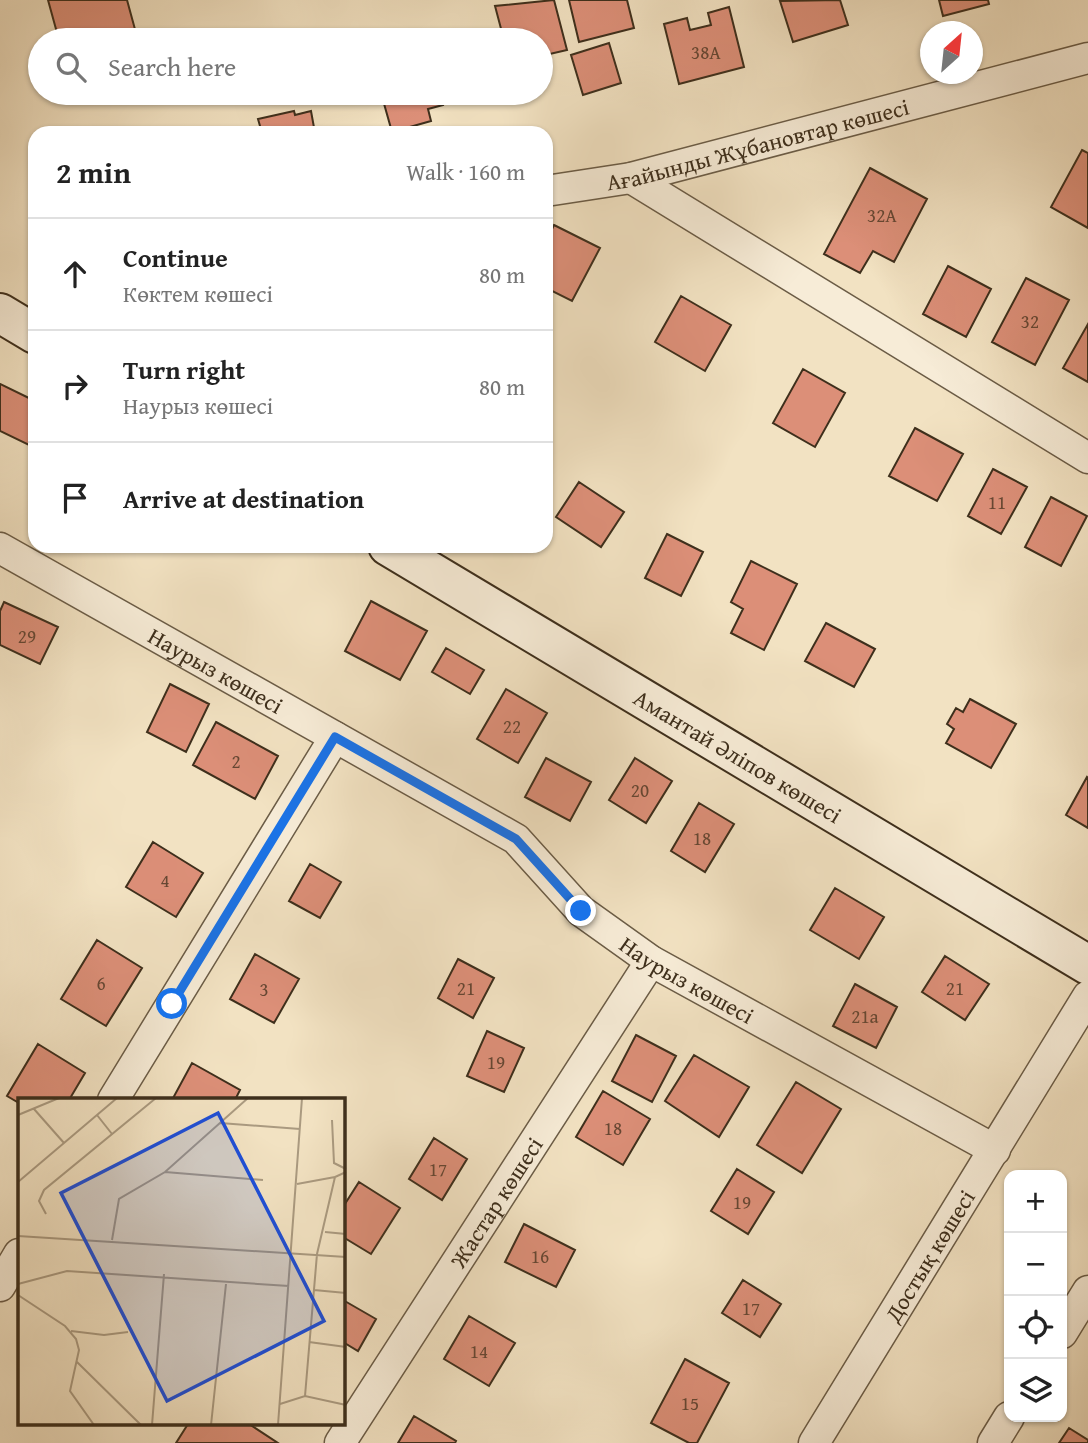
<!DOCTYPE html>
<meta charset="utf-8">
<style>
:root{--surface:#fff;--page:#f6f6f6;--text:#222;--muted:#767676;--line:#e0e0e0}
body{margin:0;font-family:"Gentium Book Plus",serif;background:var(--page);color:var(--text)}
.controls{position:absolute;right:21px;bottom:21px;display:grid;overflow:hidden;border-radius:14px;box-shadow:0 2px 5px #0004}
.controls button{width:63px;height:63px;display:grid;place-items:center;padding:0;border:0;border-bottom:2px solid var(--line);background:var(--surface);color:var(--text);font:35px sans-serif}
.compass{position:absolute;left:920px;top:21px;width:63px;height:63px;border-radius:50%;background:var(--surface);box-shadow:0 2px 5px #0004;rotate:27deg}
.stop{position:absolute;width:21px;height:21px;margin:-16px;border:5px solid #1a73e8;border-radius:50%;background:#fff}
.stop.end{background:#1a73e8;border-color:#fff;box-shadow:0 2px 7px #0008}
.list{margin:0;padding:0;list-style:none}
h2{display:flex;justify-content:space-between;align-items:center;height:91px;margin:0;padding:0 28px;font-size:30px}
h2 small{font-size:23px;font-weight:400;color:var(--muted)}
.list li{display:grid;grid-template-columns:46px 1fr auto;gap:21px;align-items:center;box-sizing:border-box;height:112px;padding:0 28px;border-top:2px solid var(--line)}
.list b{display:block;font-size:26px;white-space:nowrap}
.list p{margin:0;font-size:23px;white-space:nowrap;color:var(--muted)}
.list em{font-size:23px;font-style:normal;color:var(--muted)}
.icon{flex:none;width:38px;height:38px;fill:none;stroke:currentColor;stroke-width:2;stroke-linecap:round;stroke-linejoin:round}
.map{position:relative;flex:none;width:1088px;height:1443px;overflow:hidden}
.search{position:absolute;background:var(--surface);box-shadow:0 2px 5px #0004;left:28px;top:28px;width:525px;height:77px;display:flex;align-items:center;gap:18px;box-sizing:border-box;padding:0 24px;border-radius:38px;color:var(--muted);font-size:26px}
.panel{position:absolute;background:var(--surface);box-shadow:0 2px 5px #0004;left:28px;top:126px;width:525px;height:427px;border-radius:21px}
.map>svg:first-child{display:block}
.building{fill:#dc8f78;stroke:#3e2f1c;stroke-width:2}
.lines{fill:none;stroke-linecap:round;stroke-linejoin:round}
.street-casing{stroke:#6b5c46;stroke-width:33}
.secondary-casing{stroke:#3e2f1c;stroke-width:42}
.street{stroke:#f7ecd7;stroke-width:30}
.secondary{stroke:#f7ecd7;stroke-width:38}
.route{stroke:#1a73e8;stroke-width:9}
.labels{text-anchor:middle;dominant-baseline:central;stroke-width:6;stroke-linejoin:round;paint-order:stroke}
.number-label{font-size:19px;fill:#664733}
.street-label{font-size:23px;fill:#3e2f1c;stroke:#f7ecd7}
.inset-road{fill:none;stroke:#aa9a80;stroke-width:2}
.view{fill:#1d4ed8;fill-opacity:0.15;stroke:#1d4ed8;stroke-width:3.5}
.inset-edge{fill:none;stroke:#3e2f1c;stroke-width:3.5}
</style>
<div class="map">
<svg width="1088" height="1443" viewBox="0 0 1088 1443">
<rect width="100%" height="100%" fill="#f2e2c2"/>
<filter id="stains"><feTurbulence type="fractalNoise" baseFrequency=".00286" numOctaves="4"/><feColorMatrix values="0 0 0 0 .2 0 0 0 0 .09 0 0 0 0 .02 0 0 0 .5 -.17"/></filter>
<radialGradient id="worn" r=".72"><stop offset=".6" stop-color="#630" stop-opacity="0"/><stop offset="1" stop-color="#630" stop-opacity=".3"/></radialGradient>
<path class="building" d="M48,0H127L136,33L107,40H59Z
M554,0L567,50L541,56V40H504L495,6Z
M569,0H627L634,28L579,42Z
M840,0L848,25L793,42L780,1Z
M939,0H988L989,4L943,16Z
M729,7L744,67L679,84L664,24L687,18L690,30L711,25L708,13Z
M609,43L621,83L583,95L571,55Z
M381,93H440L443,105L428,109L431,121L392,132Z
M294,111L295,115L311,111L315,133H262L258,119Z
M1082,150L1088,153V228L1051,207Z
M870,168L927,199L894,262L873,251L860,273L824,254Z
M554,225L600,248L572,301L546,288V241Z
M948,266L991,289L966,337L923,314Z
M1026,278L1069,300L1035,365L992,342Z
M681,296L731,325L705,371L655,342Z
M1088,324V382L1063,368Z
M803,369L845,393L815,447L773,423Z
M0,384L35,401V432L29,445L0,431Z
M915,428L963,454L937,501L889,476Z
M993,469L1027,487L1001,534L968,516Z
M579,482L624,512L601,547L556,517Z
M1051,497L1087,516L1061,566L1025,547Z
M667,534L703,552L681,596L645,578Z
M751,561L797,584L764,650L731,633L743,609L731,602Z
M371,601L427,631L400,680L345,651Z
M4,602L58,627L40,664L0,645V611Z
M826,623L875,649L854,687L805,661Z
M446,648L484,670L470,694L432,672Z
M170,684L209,704L186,752L147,732Z
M506,689L547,713L518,763L477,739Z
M970,699L1016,724L991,768L946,743L954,729L947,724L956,708L963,712Z
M216,722L278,756L255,799L193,765Z
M546,758L591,782L570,821L525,797Z
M635,758L672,781L646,823L609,800Z
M1087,777L1088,778V828L1066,815Z
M699,803L734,824L705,872L671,851Z
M153,842L203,873L176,917L126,887Z
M310,864L341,882L320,918L289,901Z
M835,888L884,917L859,959L810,930Z
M97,940L142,968L106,1026L61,999Z
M255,954L299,979L274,1023L230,999Z
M945,956L989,984L965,1020L922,992Z
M458,959L494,978L473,1018L438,998Z
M855,984L897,1007L876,1048L833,1026Z
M487,1031L524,1048L504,1092L467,1076Z
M636,1035L676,1056L652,1102L612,1081Z
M38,1044L85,1073L69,1100H19V1103L7,1096Z
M694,1055L749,1087L719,1137L665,1101Z
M192,1063L240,1090L235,1100H172Z
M796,1082L841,1109L802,1173L757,1145Z
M603,1091L650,1119L623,1165L576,1137Z
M434,1138L467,1159L442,1200L409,1179Z
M737,1169L774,1192L748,1234L711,1211Z
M359,1182L400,1208L371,1254L343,1237V1207Z
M524,1224L575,1250L556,1287L505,1262Z
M743,1280L781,1304L760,1337L722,1313Z
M343,1300L376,1319L358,1351L343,1342Z
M469,1316L515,1343L489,1386L444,1359Z
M685,1359L729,1383L697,1443H689L651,1423Z
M414,1416L456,1441L455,1443H398Z
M188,1424H249L278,1443H176Z
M1069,1428L1088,1440V1443H1059Z"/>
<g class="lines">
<g class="street-casing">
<g id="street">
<path d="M631,178L1088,458"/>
<path id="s1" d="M546,191L631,178L1088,58"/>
<path id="s2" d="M0,548L516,839L581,911L651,961L995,1150"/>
<path d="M113,1100L335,737"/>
<path d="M0,1286L19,1254"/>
<path d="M1062,1333L1088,1291"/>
<path id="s3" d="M340,1443L651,961"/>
<path id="s4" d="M814,1443L1088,996"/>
<path d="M993,1443L1009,1417"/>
</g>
</g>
<g class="secondary-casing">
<g id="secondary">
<path d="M0,313L35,334"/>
<path id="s5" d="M388,546L1088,965"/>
</g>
</g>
<use href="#street" class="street"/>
<use href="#secondary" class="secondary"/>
</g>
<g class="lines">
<path class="route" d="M172,1004L335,737L516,839L581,911"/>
</g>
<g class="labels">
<g class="number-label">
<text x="706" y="52">38А</text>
<text x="882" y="215">32А</text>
<text x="1030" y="321">32</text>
<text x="997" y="502">11</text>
<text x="27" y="636">29</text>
<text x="512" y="726">22</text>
<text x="236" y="761">2</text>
<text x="640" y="790">20</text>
<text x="702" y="838">18</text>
<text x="165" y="880">4</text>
<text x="101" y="983">6</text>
<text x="466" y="988">21</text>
<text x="955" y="988">21</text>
<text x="264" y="989">3</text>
<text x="865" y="1016">21а</text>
<text x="496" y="1062">19</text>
<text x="613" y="1128">18</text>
<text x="438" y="1169">17</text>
<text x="742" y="1202">19</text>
<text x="540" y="1256">16</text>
<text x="751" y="1308">17</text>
<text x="479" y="1351">14</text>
<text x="690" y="1403">15</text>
</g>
<g class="street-label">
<text stroke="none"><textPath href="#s1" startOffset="217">Ағайынды Жұбановтар көшесі</textPath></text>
<text stroke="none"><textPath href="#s2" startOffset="248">Наурыз көшесі</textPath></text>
<text stroke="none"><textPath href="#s5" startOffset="408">Амантай Әліпов көшесі</textPath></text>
<text stroke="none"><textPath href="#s2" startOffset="816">Наурыз көшесі</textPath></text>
<text stroke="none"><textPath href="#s3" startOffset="287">Жастар көшесі</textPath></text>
<text stroke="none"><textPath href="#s4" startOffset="220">Достық көшесі</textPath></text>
</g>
</g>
<g transform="translate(18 1098)">
<rect width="327" height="327" fill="#f2e2c2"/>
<path class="inset-road" d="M16,11L46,45M0,17L41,0M79,17L94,36M314,22L316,65L328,71M202,25L282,31M147,74L245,82M0,84L99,0M279,86L317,79M28,116L21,103L26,92L138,0M307,134L328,136M0,138L328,159M94,142L101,101L147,74L230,0M0,186L49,173L271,188M296,192L328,195M0,197L47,228L58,241L61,252L52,293L76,327M53,233L86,237L110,234M291,244L328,249M59,264L123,327M287,298L299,156L317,79L328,74M262,306L287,298L328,307M134,327L146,176M193,327L208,186M260,327L284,0"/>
<path class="view" d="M200,15L306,223L149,303L43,95Z"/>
<rect width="327" height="327" class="inset-edge"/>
</g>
<rect width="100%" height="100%" filter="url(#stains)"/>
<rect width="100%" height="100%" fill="url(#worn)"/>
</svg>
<div class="controls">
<button>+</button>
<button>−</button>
<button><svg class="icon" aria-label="locate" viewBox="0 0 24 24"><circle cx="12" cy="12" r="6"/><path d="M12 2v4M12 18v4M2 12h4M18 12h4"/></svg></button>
<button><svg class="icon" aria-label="layers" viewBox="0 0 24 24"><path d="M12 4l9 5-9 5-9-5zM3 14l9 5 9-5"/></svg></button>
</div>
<svg class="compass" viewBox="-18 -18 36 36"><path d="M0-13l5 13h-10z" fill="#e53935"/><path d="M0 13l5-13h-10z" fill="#767676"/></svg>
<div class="stop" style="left:172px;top:1004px"></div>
<div class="stop end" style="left:581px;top:911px"></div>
<div class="search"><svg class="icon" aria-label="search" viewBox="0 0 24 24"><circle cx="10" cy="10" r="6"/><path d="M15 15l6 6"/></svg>Search here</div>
<section class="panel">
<h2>2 min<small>Walk · 160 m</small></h2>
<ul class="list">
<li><svg class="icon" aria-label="ahead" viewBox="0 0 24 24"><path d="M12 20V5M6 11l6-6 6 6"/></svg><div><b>Continue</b><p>Көктем көшесі</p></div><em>80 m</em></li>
<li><svg class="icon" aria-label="right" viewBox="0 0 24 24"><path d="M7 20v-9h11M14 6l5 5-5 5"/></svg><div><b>Turn right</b><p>Наурыз көшесі</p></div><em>80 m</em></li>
<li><svg class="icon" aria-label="arrive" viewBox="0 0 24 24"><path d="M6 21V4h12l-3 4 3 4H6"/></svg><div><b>Arrive at destination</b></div></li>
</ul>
</section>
</div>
